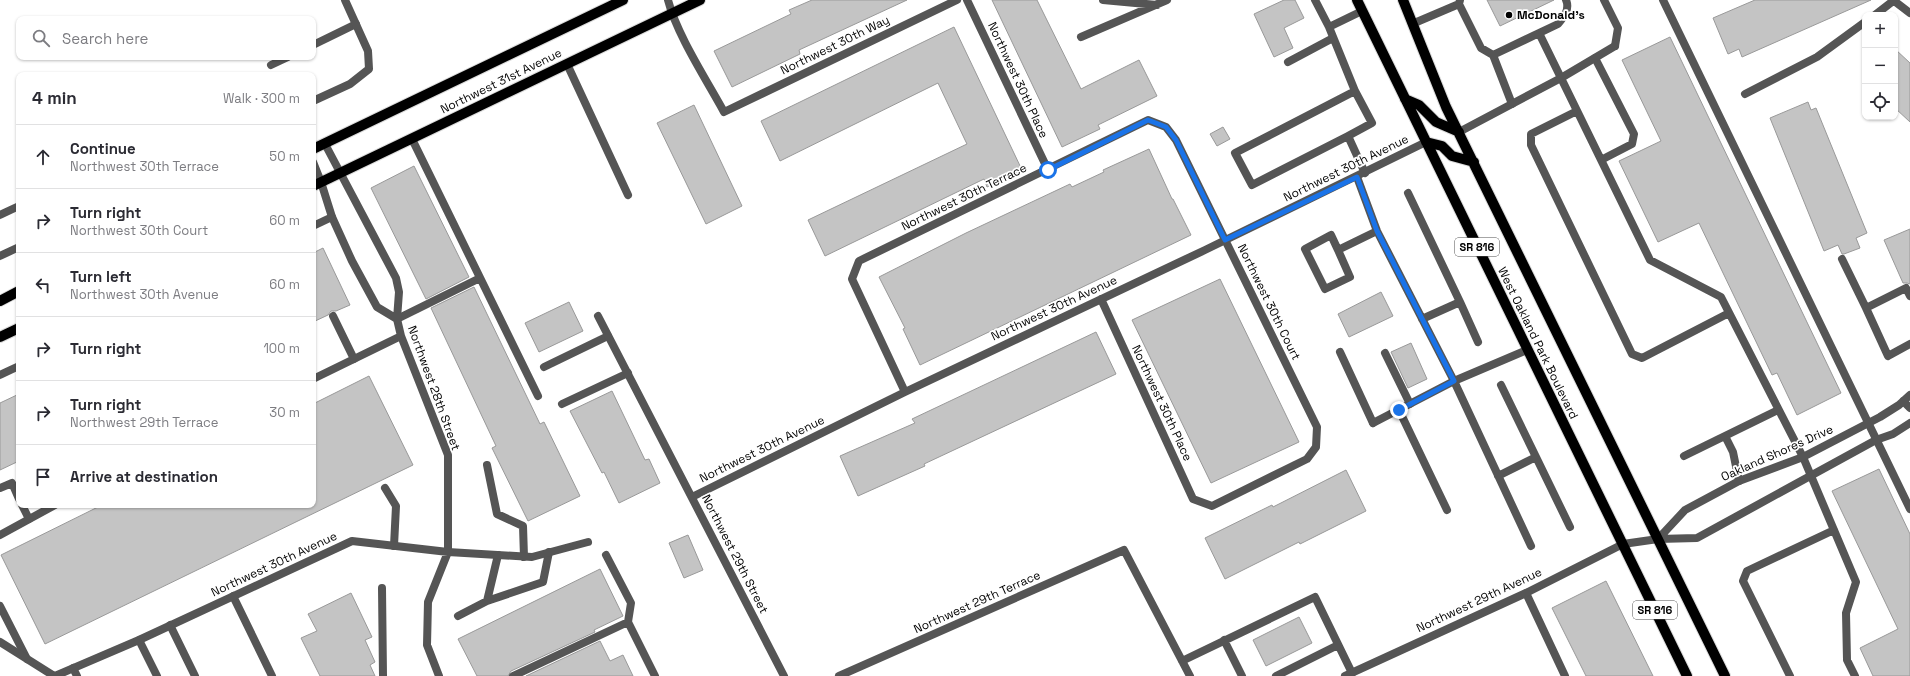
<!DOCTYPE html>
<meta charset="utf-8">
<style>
:root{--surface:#fff;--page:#f2f2f3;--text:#2b2b33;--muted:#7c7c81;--line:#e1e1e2}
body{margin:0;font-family:"Space Grotesk",sans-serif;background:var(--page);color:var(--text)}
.controls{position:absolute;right:12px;top:12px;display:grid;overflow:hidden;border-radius:8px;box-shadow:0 1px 3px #0004}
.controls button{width:36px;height:36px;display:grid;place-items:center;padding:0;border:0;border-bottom:1px solid var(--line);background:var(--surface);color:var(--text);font:20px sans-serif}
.stop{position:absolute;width:12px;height:12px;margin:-9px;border:3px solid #1a73e8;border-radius:50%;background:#fff}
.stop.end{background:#1a73e8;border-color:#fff;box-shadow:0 1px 4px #0008}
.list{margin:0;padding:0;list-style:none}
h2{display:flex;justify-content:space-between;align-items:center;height:52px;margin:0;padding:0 16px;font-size:17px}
h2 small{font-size:13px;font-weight:400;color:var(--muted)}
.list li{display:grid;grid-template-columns:26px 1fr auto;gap:12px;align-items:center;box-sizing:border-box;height:64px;padding:0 16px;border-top:1px solid var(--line)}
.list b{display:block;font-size:15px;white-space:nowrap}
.list p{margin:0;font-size:13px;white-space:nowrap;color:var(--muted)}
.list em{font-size:13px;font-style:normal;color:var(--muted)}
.icon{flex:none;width:22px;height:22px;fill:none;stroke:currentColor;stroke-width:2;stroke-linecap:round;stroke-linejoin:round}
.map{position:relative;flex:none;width:1910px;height:676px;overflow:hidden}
.search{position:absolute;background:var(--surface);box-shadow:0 1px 3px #0004;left:16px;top:16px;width:300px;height:44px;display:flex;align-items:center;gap:10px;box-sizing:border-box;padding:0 14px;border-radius:8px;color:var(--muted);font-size:15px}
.panel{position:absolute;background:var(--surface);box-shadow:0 1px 3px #0004;left:16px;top:72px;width:300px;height:436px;border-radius:8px}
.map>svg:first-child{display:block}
.building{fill:#c4c4c4;stroke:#999}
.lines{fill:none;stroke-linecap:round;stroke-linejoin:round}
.primary-casing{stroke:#dbdbdb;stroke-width:12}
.service{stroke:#555;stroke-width:8}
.minor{stroke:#555;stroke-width:8}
.primary{stroke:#000;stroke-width:10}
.route{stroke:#1a73e8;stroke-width:5}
.poi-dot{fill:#000;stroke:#fff;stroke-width:1.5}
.labels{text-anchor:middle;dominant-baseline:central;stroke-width:3.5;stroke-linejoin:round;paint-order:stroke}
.shield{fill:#fff;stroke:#4c4c4c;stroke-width:1}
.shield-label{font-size:11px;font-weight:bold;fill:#000}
.poi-label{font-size:12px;font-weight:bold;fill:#000;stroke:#fff;text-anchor:start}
.street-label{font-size:12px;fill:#000;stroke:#fff}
</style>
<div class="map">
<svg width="1910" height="676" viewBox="0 0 1910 676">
<rect width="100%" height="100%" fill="#fff"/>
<path class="building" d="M812,0H907L799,50L800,54L732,87L714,51L791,14L789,10Z
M992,0H1037L1081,89L1139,60L1157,96L1098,125L1100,129L1062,147Z
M1284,0H1295L1304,18L1284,28L1293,48L1274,57L1254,14Z
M1487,0H1554L1500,26Z
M1755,0H1871L1742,57L1739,49L1728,54L1713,18Z
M954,27L1022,170L987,187L984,179L825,256L808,220L967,144L965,140L938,83L780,161L761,121Z
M1670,37L1841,393L1797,415L1777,373L1772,375L1699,223L1658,242L1619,161L1661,141L1622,60Z
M1895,49L1910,63V122L1895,108Z
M1808,102L1811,110L1816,108L1867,233L1856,238L1860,248L1844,254H1842L1838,245L1824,251L1770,118Z
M694,105L742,206L706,224L657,123Z
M1223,127L1230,139L1217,146L1210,134Z
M1149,149L1172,199H1173L1191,235L920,365L903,329L905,328L879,277L966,233L1070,184L1072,187L1104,172L1103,170Z
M414,166L469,277L426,299L371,188Z
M1910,229V284L1907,283H1903L1884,240Z
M323,248L350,305L336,311H331L328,315L313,322V253Z
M1220,279L1299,442L1211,483L1132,320Z
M474,287L540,424L544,422L580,496L528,521L492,448L496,446L431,308Z
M1381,292L1393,316L1349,337L1338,314Z
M569,302L583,331L539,352L525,323Z
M1096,332L1116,374L924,464L925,466L858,496L840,456L915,423L912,419Z
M1411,343L1427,379L1408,388L1391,352Z
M369,376L413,465L45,644L1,555L102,505H313V404Z
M612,391L645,460L649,459L660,483L619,503L604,472L602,473L570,411Z
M19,394V461L0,470V403Z
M1879,469L1910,534V676H1873L1860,648L1898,629L1832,491Z
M1346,470L1366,511L1300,544L1299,542L1225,579L1205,538L1272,505L1273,507Z
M688,535L703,570L684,578L669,543Z
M600,569L623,616L594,630L595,632L511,671L508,676H477L458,639Z
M1606,581L1653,676H1586L1552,608Z
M351,593L372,637L365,640L375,662L370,665L375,676H320L301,638L317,631L308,614Z
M1299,617L1312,643L1266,666L1253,640Z
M600,641L610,661L623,655L633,676H526Z"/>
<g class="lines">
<g class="primary-casing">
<path id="primary" d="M1357,0L1687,676
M1403,0L1446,107L1725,676
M1405,99L1419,105L1436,122L1459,132
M1426,142L1442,146L1452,156L1474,162
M313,149L623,0
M313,186L700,0
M0,301L19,291
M0,337L19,328"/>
</g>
<path class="service" d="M1103,0L1157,5
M1315,0L1329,27L1362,11
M1604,0L1618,28L1615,46
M1663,0L1910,509
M1893,0L1910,13
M1459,4L1481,48L1493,55L1558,24C1564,17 1570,9 1566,0
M1875,15L1893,1
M1412,24L1459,4L1460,0
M1329,27L1355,91
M1539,33L1650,260L1721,297L1803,457L1856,582L1846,613L1847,660L1855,676
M1081,37L1167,0
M313,45L356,24
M1493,55L1512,104
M1595,58L1634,134L1632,144L1601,160
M1288,62L1333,38
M567,64L628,195
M271,65L288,57
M1745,94L1817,57L1865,22
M1577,111L1531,134V145L1632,354L1642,358L1729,313
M1348,136L1372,123L1355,91L1235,153L1252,185L1348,136L1365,173
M412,139L538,396
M1357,177L1377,231L1454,381L1531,546
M1408,193L1460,302L1422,319
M0,215L19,206
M313,226L332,217
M1338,250L1331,235L1305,249L1325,289L1350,277L1338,250L1377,231
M1842,259L1866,308
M1910,296L1906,288L1866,308L1888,356L1910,344
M1460,302L1478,342
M333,316L354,359
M397,319L480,278
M1340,352L1373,423
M1385,353L1410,404
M544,367L608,336
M0,375L19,366
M562,404L628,373
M1399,410L1447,510
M1725,436L1733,452L1739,481
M1684,456L1778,410
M1536,457L1570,527
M487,465L497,514L523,526L524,557
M1498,476L1536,457L1501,385
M0,488L12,483L19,499
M385,488L396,506L394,546
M22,505L29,519
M498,555L487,601L543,582L549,552
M606,555L631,603L628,622
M382,588L383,676
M1526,593L1565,676
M233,596L272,676
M0,606L27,659
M458,616L487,601
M170,625L195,676
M139,640L157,676
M1224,640L1242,676
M1182,661L1315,597L1352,673
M73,668L77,676
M513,676L628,622L655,676
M839,676L1124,550L1190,676
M1276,676L1338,645
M1790,676L1743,581L1747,571L1834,530"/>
<path class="minor" d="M668,0C677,35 706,79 724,112L957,0
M967,0L1048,170
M313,101L350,84L369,69L368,51L345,0
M1459,132L1561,78L1615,46
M325,144L396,278L399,292L397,319L401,336L448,455V552L428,602L427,645L439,676
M313,162L321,182L332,217L352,261L377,307L397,319
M0,256L19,247
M598,316L784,676
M313,379L401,336
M905,392L852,279L859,261L1148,120L1166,127L1176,140L1317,427L1316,447L1307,459L1212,506L1193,499L1101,299
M1903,401L1910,408
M1373,423L1454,381L1527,350
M692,497L905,392L1205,250L1426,142
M0,535L55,505
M1658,539L1685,510L1739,481L1803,457L1880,417L1899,405L1910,395
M0,642L54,676
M55,676L139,640L352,541L448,552L532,557L588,542
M1345,676L1526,593L1623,544L1658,539L1697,538L1876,440L1893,434L1910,423"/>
<use href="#primary" class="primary"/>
</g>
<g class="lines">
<path class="route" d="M1048,170L1148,120L1166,127L1176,140L1225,240L1357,177L1377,231L1454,381L1399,410"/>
</g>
<circle class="poi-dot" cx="1509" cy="15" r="4"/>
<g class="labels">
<g class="shield">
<rect x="1455" y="238" width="44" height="18" rx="3"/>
<rect x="1633" y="601" width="44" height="18" rx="3"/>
</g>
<g class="shield-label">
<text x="1477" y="247">SR 816</text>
<text x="1655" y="610">SR 816</text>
</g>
<g class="poi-label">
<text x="1517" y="15">McDonald's</text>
</g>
<g class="street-label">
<text transform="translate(835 45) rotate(-26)">Northwest 30th Way</text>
<text transform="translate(1018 80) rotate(65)">Northwest 30th Place</text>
<text transform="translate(501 81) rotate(-26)">Northwest 31st Avenue</text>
<text transform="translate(1346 168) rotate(-26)">Northwest 30th Avenue</text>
<text transform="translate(964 197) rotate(-26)">Northwest 30th Terrace</text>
<text transform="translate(1269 302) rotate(64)">Northwest 30th Court</text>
<text transform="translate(1054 308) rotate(-25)">Northwest 30th Avenue</text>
<text transform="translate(1538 343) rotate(64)">West Oakland Park Boulevard</text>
<text transform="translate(434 388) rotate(70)">Northwest 28th Street</text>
<text transform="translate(1162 403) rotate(65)">Northwest 30th Place</text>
<text transform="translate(762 449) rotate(-26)">Northwest 30th Avenue</text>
<text transform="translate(1777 453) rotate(-24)">Oakland Shores Drive</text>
<text transform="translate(735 554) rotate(63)">Northwest 29th Street</text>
<text transform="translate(274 564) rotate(-25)">Northwest 30th Avenue</text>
<text transform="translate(1479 600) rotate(-25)">Northwest 29th Avenue</text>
<text transform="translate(977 602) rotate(-24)">Northwest 29th Terrace</text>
</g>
</g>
</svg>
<div class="controls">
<button>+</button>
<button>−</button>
<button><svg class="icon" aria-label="locate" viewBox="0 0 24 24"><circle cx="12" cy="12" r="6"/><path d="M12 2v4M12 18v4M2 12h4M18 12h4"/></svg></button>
</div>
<div class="stop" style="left:1048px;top:170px"></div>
<div class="stop end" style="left:1399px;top:410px"></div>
<div class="search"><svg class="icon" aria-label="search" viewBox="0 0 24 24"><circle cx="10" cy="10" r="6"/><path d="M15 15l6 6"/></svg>Search here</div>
<section class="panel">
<h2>4 min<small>Walk · 300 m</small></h2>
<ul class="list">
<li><svg class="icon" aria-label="ahead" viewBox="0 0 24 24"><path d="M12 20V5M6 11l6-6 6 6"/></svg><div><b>Continue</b><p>Northwest 30th Terrace</p></div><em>50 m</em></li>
<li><svg class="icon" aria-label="right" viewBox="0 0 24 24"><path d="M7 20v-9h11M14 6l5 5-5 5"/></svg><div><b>Turn right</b><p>Northwest 30th Court</p></div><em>60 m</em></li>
<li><svg class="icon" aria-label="left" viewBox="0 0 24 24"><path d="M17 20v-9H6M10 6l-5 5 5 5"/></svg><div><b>Turn left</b><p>Northwest 30th Avenue</p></div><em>60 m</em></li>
<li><svg class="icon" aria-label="right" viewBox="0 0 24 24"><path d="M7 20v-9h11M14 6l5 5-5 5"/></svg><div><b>Turn right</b></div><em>100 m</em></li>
<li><svg class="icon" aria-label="right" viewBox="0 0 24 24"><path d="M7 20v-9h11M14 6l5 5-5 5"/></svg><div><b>Turn right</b><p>Northwest 29th Terrace</p></div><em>30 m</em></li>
<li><svg class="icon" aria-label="arrive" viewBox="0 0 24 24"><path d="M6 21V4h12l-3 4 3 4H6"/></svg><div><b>Arrive at destination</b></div></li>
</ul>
</section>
</div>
